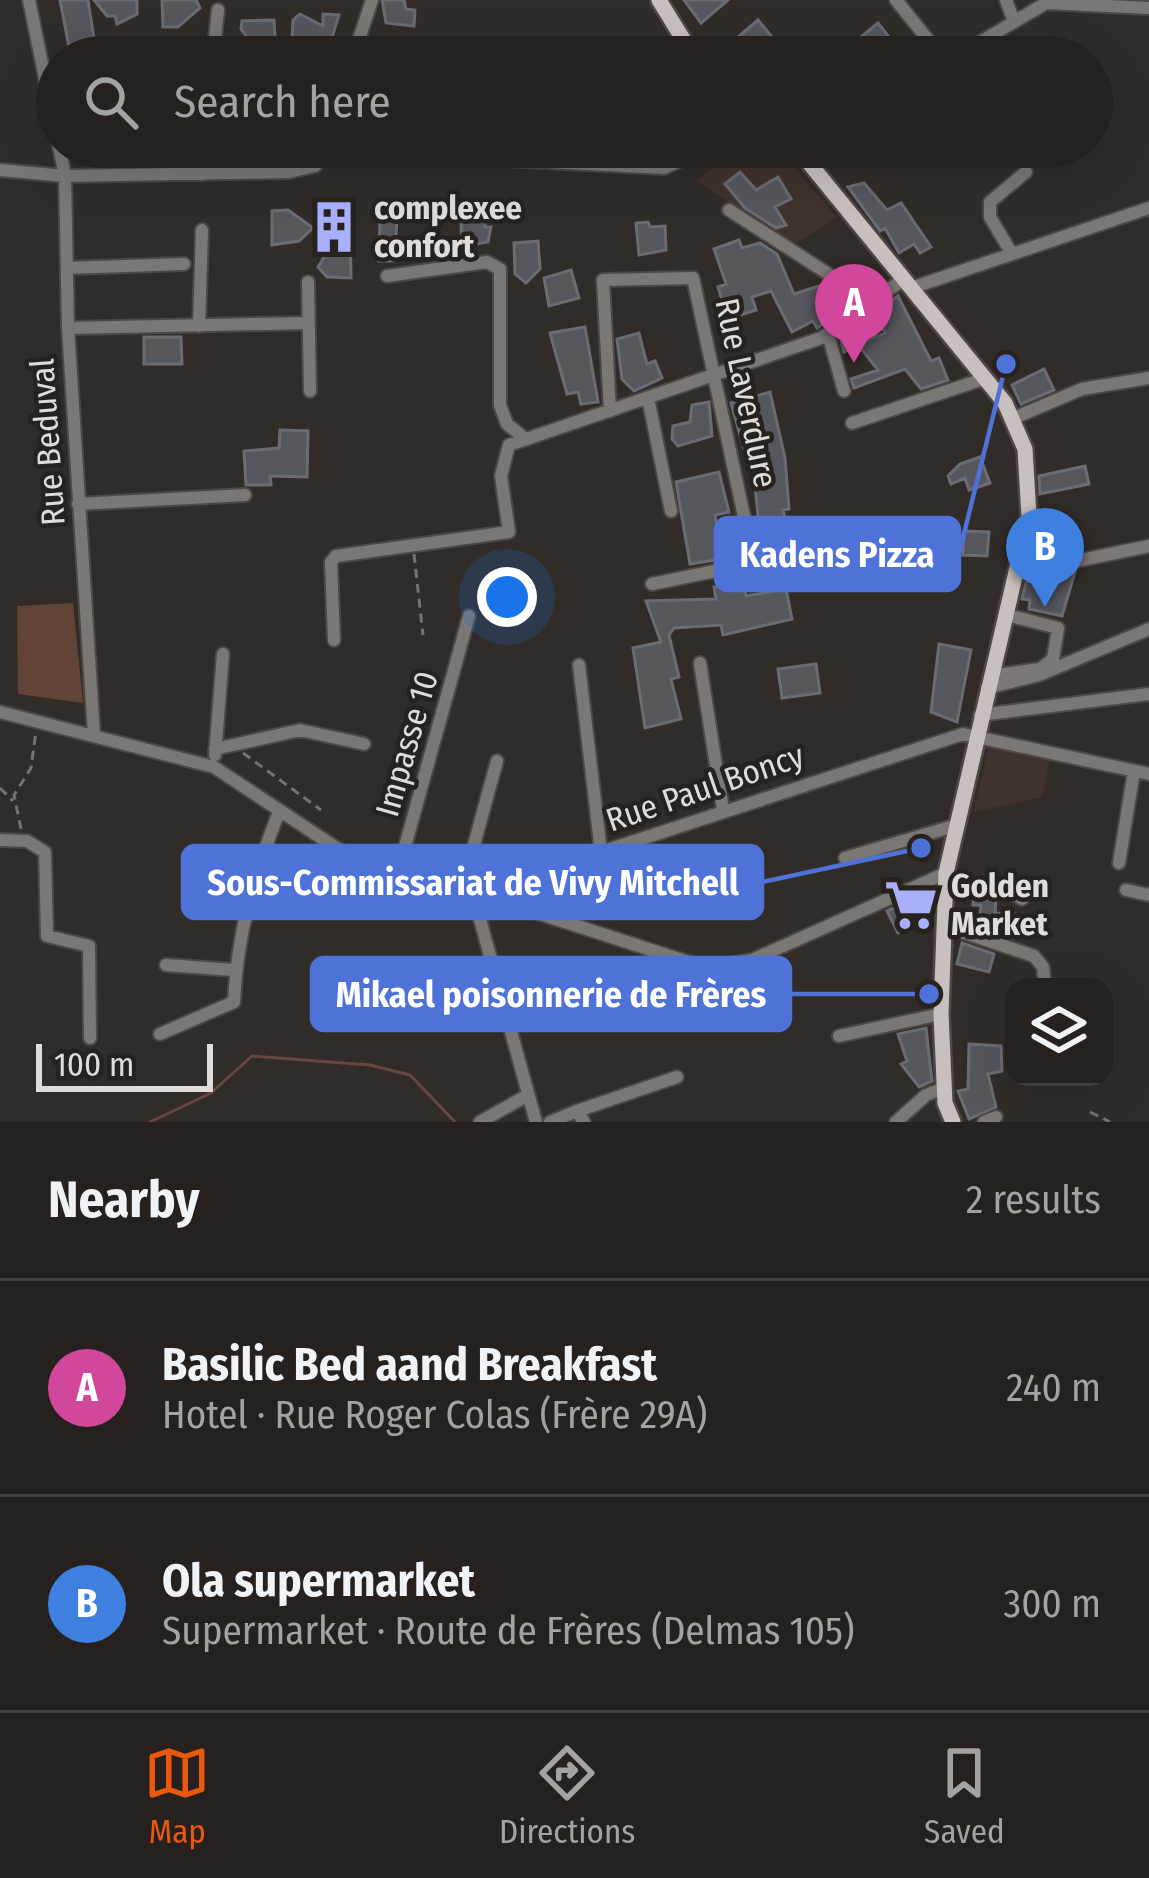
<!DOCTYPE html>
<meta charset="utf-8">
<style>
:root{--surface:#26211f;--page:#2e2928;--text:#f1f3f6;--muted:#a4a3a4;--line:#423e3d;--accent:#ea580c}
body{margin:0;font-family:"Fira Sans Condensed",sans-serif;background:var(--page);color:var(--text)}
.controls{position:absolute;right:36px;bottom:36px;display:grid;overflow:hidden;border-radius:24px;box-shadow:0 12px 48px #0002}
.controls button{width:108px;height:108px;display:grid;place-items:center;padding:0;border:0;border-bottom:3px solid var(--line);background:var(--surface);color:var(--text);font:60px sans-serif}
.scale{position:absolute;left:36px;bottom:30px;width:177px;box-sizing:border-box;padding-left:12px;border:6px solid #e0dcda;border-top:0;font-size:33px;line-height:42px;white-space:nowrap;color:#e0dcda;-webkit-text-stroke:9px #28221f;paint-order:stroke}
.you{position:absolute;left:507px;top:597px;width:42px;height:42px;margin:-30px;border:9px solid #fff;border-radius:50%;background:#1a73e8;box-shadow:0 0 0 18px #1a73e833}
.badge{display:grid;place-items:center;width:78px;height:78px;border-radius:50%;background:var(--accent);color:#fff;font-size:39px;font-weight:700}
.pin{position:absolute;translate:-50% -99px;filter:drop-shadow(0 3px 6px #0008)}
.pin::after{content:'';position:absolute;top:63px;width:42px;height:36px;background:inherit;clip-path:polygon(0 0,100% 0,50% 100%)}
.list{margin:0;padding:0;list-style:none}
h2{display:flex;justify-content:space-between;align-items:center;height:156px;margin:0;padding:0 48px;font-size:51px}
h2 small{font-size:39px;font-weight:400;color:var(--muted)}
.list li{display:grid;grid-template-columns:78px 1fr auto;gap:36px;align-items:center;box-sizing:border-box;height:216px;padding:0 48px;border-top:3px solid var(--line)}
.list b{display:block;font-size:45px;white-space:nowrap}
.list p{margin:0;font-size:39px;white-space:nowrap;color:var(--muted)}
.list em{font-size:39px;font-style:normal;color:var(--muted)}
.icon{flex:none;width:66px;height:66px;fill:none;stroke:currentColor;stroke-width:2;stroke-linecap:round;stroke-linejoin:round}
.map{position:relative;flex:none;width:1149px;height:1122px;overflow:hidden}
.search{position:absolute;background:var(--surface);box-shadow:0 12px 48px #0002;left:36px;right:36px;top:36px;height:132px;display:flex;align-items:center;gap:30px;box-sizing:border-box;padding:0 42px;border-radius:66px;color:var(--muted);font-size:45px}
.sheet{height:588px;background:var(--surface)}
nav{display:flex;justify-content:space-around;align-items:center;box-sizing:border-box;height:168px;border-top:3px solid var(--line);background:var(--surface);font-size:33px;color:var(--muted)}
nav a{display:grid;justify-items:center;gap:6px}
nav .on{color:var(--accent)}
.map>svg:first-child{display:block}
.built{fill:#40332e}
.green{fill:#614338}
.lines{fill:none;stroke-linecap:round;stroke-linejoin:round}
.stream{stroke:#664741;stroke-width:3}
.building{fill:#56575d;stroke:#6b6c73;stroke-width:3}
.minor-casing{stroke:#4e4845;stroke-width:16}
.major-casing{stroke:#4e4845;stroke-width:20}
.path{stroke:#787370;stroke-width:3;stroke-dasharray:9 6;stroke-linecap:butt}
.minor{stroke:#7a7775;stroke-width:12}
.major{stroke:#c7c0be;stroke-width:15}
.labels{text-anchor:middle;dominant-baseline:central;stroke-width:9;stroke-linejoin:round;paint-order:stroke}
.poi-label{font-size:33px;font-weight:bold;fill:#e0dcda;stroke:#28221f;text-anchor:start}
.street-label{font-size:33px;fill:#e0dcda;stroke:#28221f}
.leader{fill:none;stroke:#4e72d8;stroke-width:4.5}
.callout-dot{fill:#4e72d8;stroke:#28221f;stroke-width:4.5}
.callout{fill:#4e72d8;stroke:#4e72d8;stroke-width:4.5}
.callout-label{font-size:36px;text-anchor:middle;font-weight:bold;fill:#fff}
</style>
<div class="map">
<svg width="1149" height="1122" viewBox="0 0 1149 1122">
<rect width="100%" height="100%" fill="#322c29"/>
<path class="built" d="M743,147H776L837,217L795,244L696,181Z
M989,746L1050,757L1042,797L974,812Z"/>
<path class="green" d="M73,603L83,703L18,694L17,606Z"/>
<g class="lines">
<path class="stream" d="M150,1122L211,1093L252,1056L370,1065L410,1075L455,1122"/>
</g>
<path class="building" d="M60,0H88L95,45L100,44L103,57H71Z
M94,0H137V14L117,24L115,16H107Z
M162,0H196L200,8L178,27H163Z
M382,0H404L406,9L415,10L414,26L386,23Z
M684,0H728L701,23Z
M300,14L323,26V14L339,15L326,57H291L293,20Z
M274,20L275,37L268,39L262,57L241,29L242,21Z
M758,20L777,43L764,54L757,46L750,52L738,37Z
M878,23L896,46L891,50L896,57H869L856,41Z
M740,172L756,190L778,177L791,199L775,207L786,225L776,228L745,208L725,184Z
M864,183L887,210L901,203L931,247L920,253L914,244L899,253L885,228L880,231L848,187Z
M288,210L313,228L299,241L272,245V211Z
M324,213H350L351,278L327,277L318,267L326,254L316,225Z
M461,219H485V227H491L488,242L470,245V254L462,255Z
M380,221H397L394,261H379Z
M648,222L650,227L665,226L666,250L639,255L636,223Z
M739,240L742,248L760,243L777,254L794,294L825,284L838,306L847,307L817,328L813,321L792,332L771,291L752,297L756,310L728,319L718,287L726,284L714,249Z
M538,241L540,269L526,283L515,274L514,243Z
M571,270L579,298L549,306L544,278Z
M898,296L931,361L939,358L948,380L921,389L905,369L854,388L851,379L878,370L859,346L844,352L840,337L852,329L862,343L885,333L874,313Z
M585,327L598,402L581,404L578,392L567,394L550,333Z
M639,333L647,364L655,361L662,378L634,391L622,379L617,339Z
M144,337H181L182,364H144Z
M1044,369L1054,390L1021,404L1012,385Z
M770,392L785,458L789,509L783,510L798,570L764,575L753,466L749,467L731,403Z
M709,402L712,436L678,446L672,439L673,426L690,422L692,405Z
M280,430L308,431L307,477L270,476L271,485H246L244,451L279,448Z
M980,457L990,483L969,490L965,478L951,484L948,476L960,464Z
M1085,466L1089,484L1040,494L1039,476Z
M719,472L729,512L715,515L722,559L690,564L676,482Z
M964,531L989,532L987,556L963,555Z
M1075,572L1062,616L1029,609L1030,600L1022,599L1026,582Z
M743,582L746,596L786,589L792,619L723,635L721,625L674,628L669,635L679,677L671,679L681,719L645,728L633,648L661,642L646,601L716,599L714,587Z
M939,644L971,650L957,722L931,712Z
M816,664L820,693L782,698L778,669Z
M927,893L933,904L898,933L887,911Z
M974,897L996,899L995,913L1014,914L1013,938L979,927L981,905H973Z
M962,943L994,954L989,972L957,964Z
M926,1028L932,1081L919,1087L901,1064L907,1061L898,1034Z
M969,1044L1001,1046L1002,1071L988,1074L996,1107L969,1119L958,1091L968,1089Z"/>
<g class="lines">
<g class="minor-casing">
<path id="minor" d="M29,0L57,137
M896,0L942,57
M1006,0L1013,19
M213,57L218,10
M353,57L372,0
M955,57L1046,3L1149,8
M59,147L65,176L68,328L94,735
M804,154L815,147
M451,157L664,168L709,147
M0,170L65,176L289,172L315,166L330,147
M203,174L205,147
M729,210L872,302
M1012,254L990,217V202L1026,172
M67,268L184,264
M387,276L487,262L500,269V405L507,424L523,437
M308,282L310,391
M911,288L1149,208
M199,326L202,230
M68,328L308,323
M828,334L844,391
M648,398L671,511
M610,411L603,280L693,278L754,563L652,584
M1014,418L1082,389L1149,378
M852,423L986,378
M78,504L245,495
M1018,573L1149,546
M334,640L331,562L336,556L509,532L501,476L509,445L821,338L904,279
M700,663L723,810
M579,665L601,852
M990,676L1040,669L1053,659L1058,628L1007,615
M987,688L1039,675L1149,629
M0,712L214,767L394,886L458,903L534,912L707,968L752,960L946,873
M980,715L1149,694
M215,749L300,730L364,744
M215,755L223,654
M0,840L27,841L45,852L47,936L89,946L90,1038
M845,858L954,826
M1119,863L1134,771
M946,887C970,886 1002,883 1022,899
M1126,890L1149,895
M189,891L200,862L257,867
M281,900L394,886L469,616
M458,903L497,761
M476,905L536,1122
M485,905L601,852L963,734L1149,774
M944,926L1034,956L1043,967L1045,987
M752,960L770,994
M166,965L233,970
M613,1024L670,1007L683,962
M160,1034L234,1002C237,934 254,875 279,812
M839,1036L941,1014
M577,1111L677,1077
M480,1122L528,1095
M550,1122L577,1111L584,1122
M896,1122L926,1095L944,1088
M984,1122L996,1117"/>
</g>
<g class="major-casing">
<path id="major" d="M659,0L694,57
M796,147L1005,403L1025,449L1029,516L946,873L941,1014L945,1103L953,1122"/>
</g>
<path class="path" d="M617,147L627,154
M414,554L423,635
M243,753L321,810
M0,788L13,801
M21,829L14,795L31,768L36,731
M1090,1112L1110,1122"/>
<use href="#minor" class="minor"/>
<use href="#major" class="major"/>
</g>
<defs>
<g id="building-bare" transform="scale(4.14)"><path d="M-4-6H4V6H1V3H-1V6H-4ZM-2.5-4.3h1.7v1.8h-1.7ZM.8-4.3h1.7v1.8H.8ZM-2.5-1h1.7V.8h-1.7ZM.8-1h1.7V.8H.8Z" fill="#a8b0fc" stroke="#28221f" stroke-width="2.5" paint-order="stroke"/></g>
<g id="supermarket-bare" transform="scale(4.14)"><path d="M-6-5.5h2.5l.6 2H6L4.5 2H-2.5L-4.4-4H-6ZM-1.5 3.2a1.3 1.3 0 1 0 .1 0ZM3 3.2a1.3 1.3 0 1 0 .1 0Z" fill="#a8b0fc" stroke="#28221f" stroke-width="2.5" paint-order="stroke"/></g>
</defs>
<g fill-rule="evenodd">
<use href="#building-bare" x="334" y="227"/>
<use href="#supermarket-bare" x="911" y="905"/>
</g>
<g class="labels">
<g class="poi-label">
<text x="374" y="208">complexee<tspan x="374" dy="38">confort</tspan></text>
<text x="951" y="886">Golden<tspan x="951" dy="38">Market</tspan></text>
</g>
<g class="street-label">
<text transform="translate(746 393) rotate(78)">Rue Laverdure</text>
<text transform="translate(48 442) rotate(-94)">Rue Beduval</text>
<text transform="translate(407 744) rotate(-74)">Impasse 10</text>
<text transform="translate(705 788) rotate(-19)">Rue Paul Boncy</text>
</g>
</g>
<path class="leader" d="M1006 364L959 554M921 848L762 882M929 994L790 994"/>
<g class="callout-dot">
<circle cx="1006" cy="364" r="12"/>
<circle cx="921" cy="848" r="12"/>
<circle cx="929" cy="994" r="12"/>
</g>
<g class="callout">
<rect x="716" y="518" width="243" height="72" rx="12"/>
<rect x="183" y="846" width="579" height="72" rx="12"/>
<rect x="312" y="958" width="478" height="72" rx="12"/>
</g>
<g class="callout-label">
<text x="837" y="567">Kadens Pizza</text>
<text x="473" y="895">Sous-Commissariat de Vivy Mitchell</text>
<text x="551" y="1007">Mikael poisonnerie de Frères</text>
</g>
</svg>
<div class="controls">
<button><svg class="icon" aria-label="layers" viewBox="0 0 24 24"><path d="M12 4l9 5-9 5-9-5zM3 14l9 5 9-5"/></svg></button>
</div>
<div class="scale">100 m</div>
<div class="you"></div>
<div class="pin badge" style="left:854px;top:363px;background:#d1479c">A</div>
<div class="pin badge" style="left:1045px;top:607px;background:#3f7fe0">B</div>
<div class="search"><svg class="icon" aria-label="search" viewBox="0 0 24 24"><circle cx="10" cy="10" r="6"/><path d="M15 15l6 6"/></svg>Search here</div>
</div>
<section class="sheet">
<h2>Nearby<small>2 results</small></h2>
<ul class="list">
<li><span class="badge" style="background:#d1479c">A</span><div><b>Basilic Bed aand Breakfast</b><p>Hotel · Rue Roger Colas (Frère 29A)</p></div><em>240 m</em></li>
<li><span class="badge" style="background:#3f7fe0">B</span><div><b>Ola supermarket</b><p>Supermarket · Route de Frères (Delmas 105)</p></div><em>300 m</em></li>
</ul>
</section>
<nav>
<a class="on"><svg class="icon" aria-label="map" viewBox="0 0 24 24"><path d="M3 6l6-2 6 2 6-2v14l-6 2-6-2-6 2zM9 4v14M15 6v14"/></svg>Map</a>
<a><svg class="icon" aria-label="directions" viewBox="0 0 24 24"><path d="M12 3l9 9-9 9-9-9zM9 14v-3h6M13 9l2 2-2 2"/></svg>Directions</a>
<a><svg class="icon" aria-label="saved" viewBox="0 0 24 24"><path d="M7 4h10v16l-5-4-5 4z"/></svg>Saved</a>
</nav>
